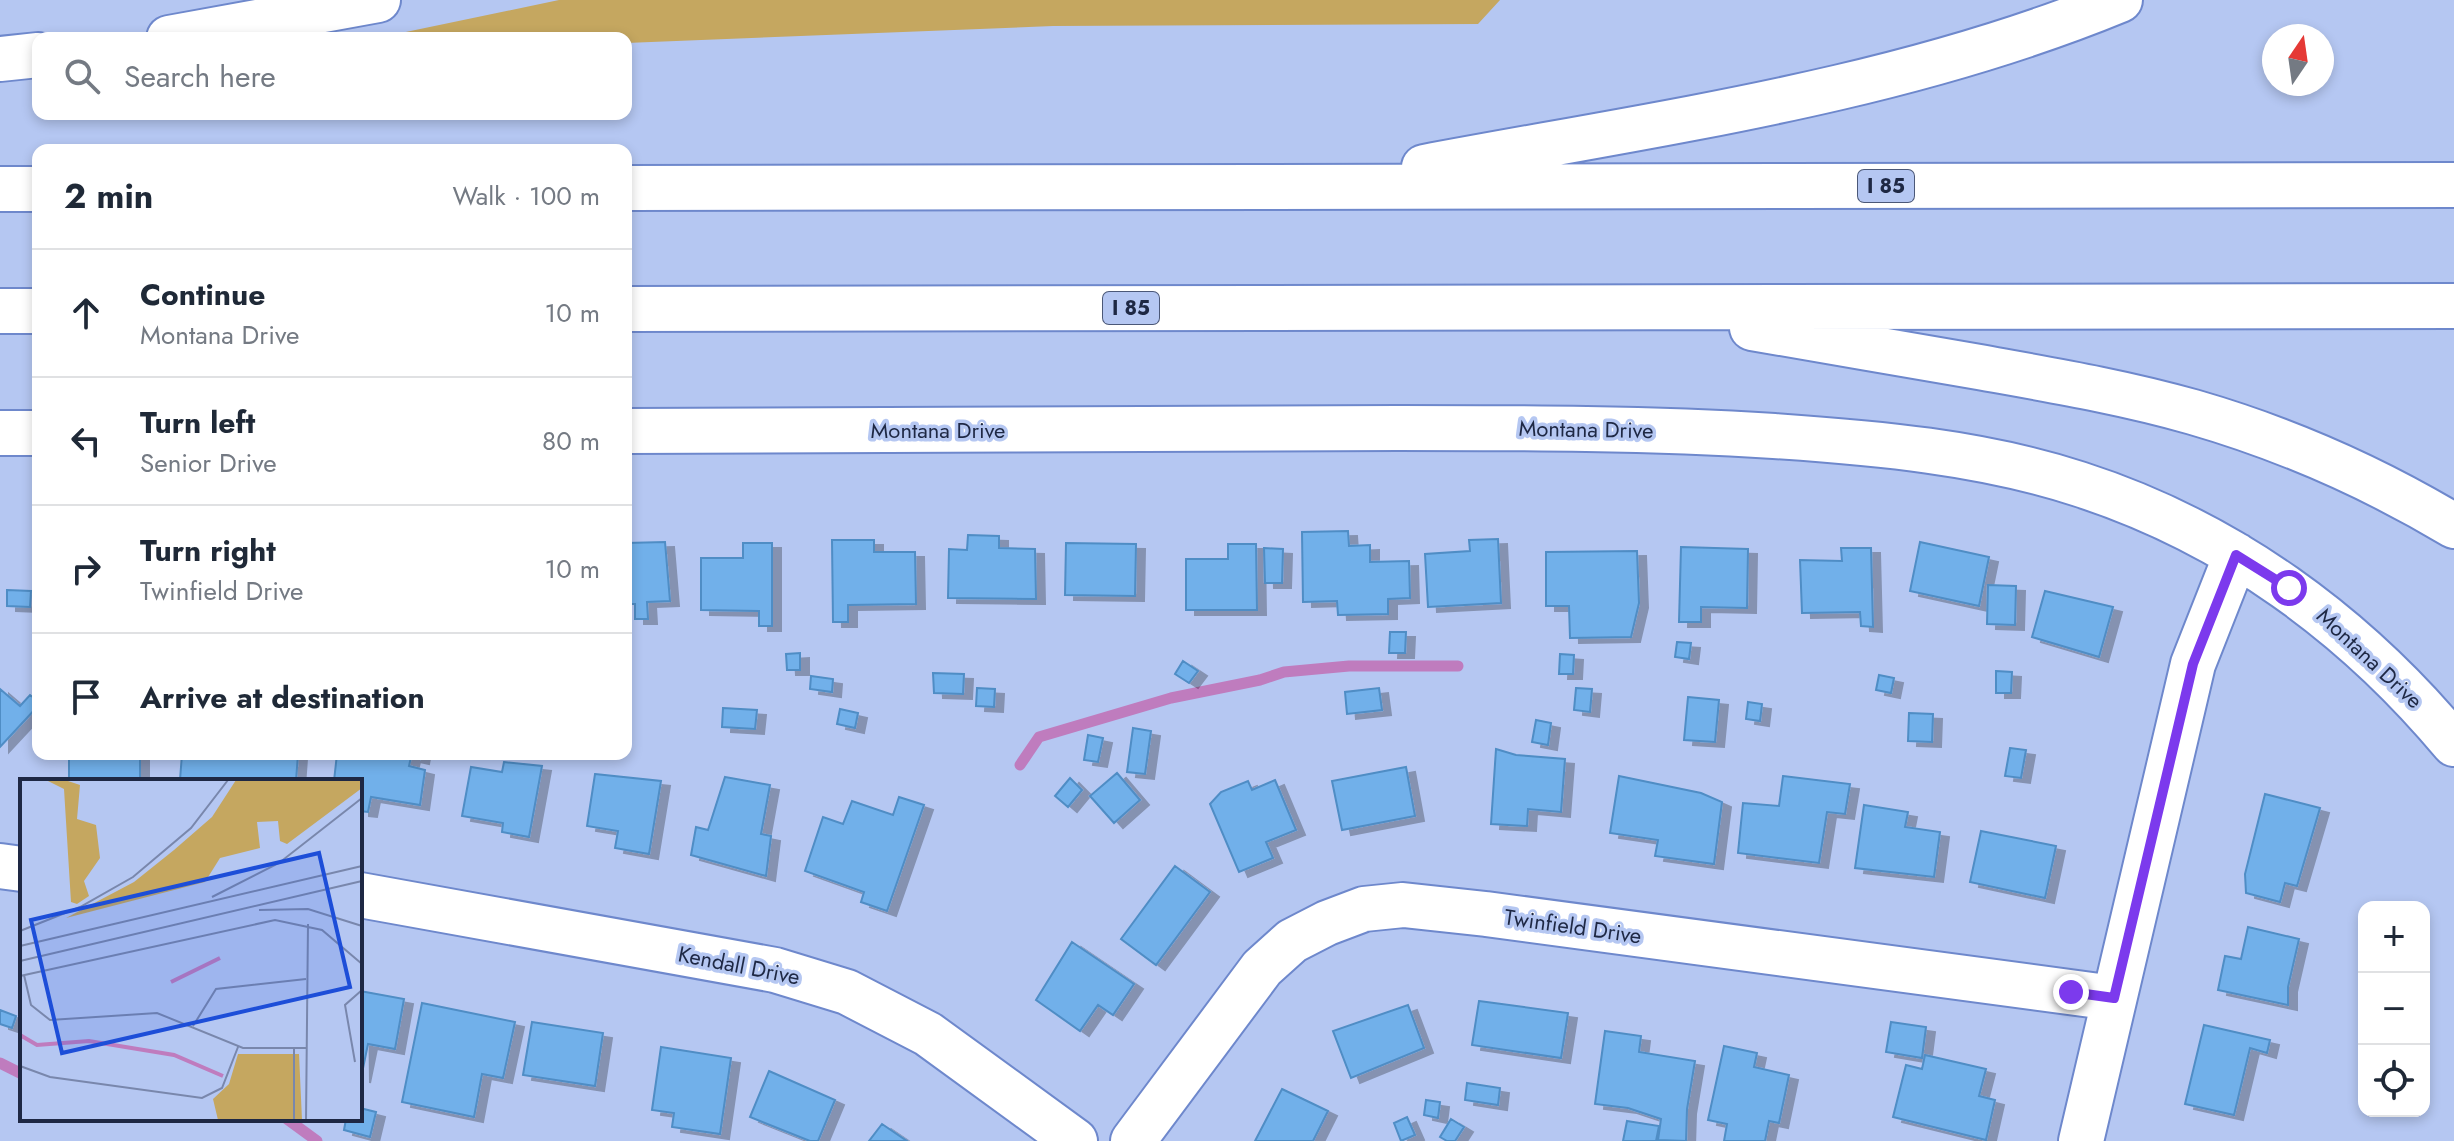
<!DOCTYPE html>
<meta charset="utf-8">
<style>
:root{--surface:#fff;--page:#f2f2f3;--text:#1f2937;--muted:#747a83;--line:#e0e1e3}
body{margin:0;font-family:Jost,sans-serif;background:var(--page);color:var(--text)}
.controls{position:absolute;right:24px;bottom:24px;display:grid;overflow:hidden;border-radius:16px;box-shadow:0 4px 12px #0003}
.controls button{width:72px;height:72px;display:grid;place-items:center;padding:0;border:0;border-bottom:2px solid var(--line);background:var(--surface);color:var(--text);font:40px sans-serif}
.compass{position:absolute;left:2262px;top:24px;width:72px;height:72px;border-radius:50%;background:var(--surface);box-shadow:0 4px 12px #0003;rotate:13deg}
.stop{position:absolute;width:24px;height:24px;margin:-18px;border:6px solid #7c3aed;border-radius:50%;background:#fff}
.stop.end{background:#7c3aed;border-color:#fff;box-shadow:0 2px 8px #0008}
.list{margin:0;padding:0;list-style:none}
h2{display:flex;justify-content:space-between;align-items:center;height:104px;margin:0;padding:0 32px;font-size:34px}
h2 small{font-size:26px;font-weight:400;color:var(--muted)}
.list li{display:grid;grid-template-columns:52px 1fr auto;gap:24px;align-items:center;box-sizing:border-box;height:128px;padding:0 32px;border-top:2px solid var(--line)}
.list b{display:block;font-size:30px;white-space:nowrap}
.list p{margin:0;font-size:26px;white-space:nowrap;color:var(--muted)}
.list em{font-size:26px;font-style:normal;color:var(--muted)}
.icon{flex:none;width:44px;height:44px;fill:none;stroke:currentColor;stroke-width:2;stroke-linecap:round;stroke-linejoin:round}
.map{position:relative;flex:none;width:2454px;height:1141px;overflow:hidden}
.search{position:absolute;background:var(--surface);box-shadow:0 4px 12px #0003;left:32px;top:32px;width:600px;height:88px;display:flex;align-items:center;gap:20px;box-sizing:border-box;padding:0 28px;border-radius:16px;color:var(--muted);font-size:30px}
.panel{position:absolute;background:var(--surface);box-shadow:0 4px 12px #0003;left:32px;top:144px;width:600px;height:616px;border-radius:16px}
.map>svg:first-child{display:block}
.green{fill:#c5a760}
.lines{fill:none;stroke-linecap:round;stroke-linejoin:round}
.stream{stroke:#bf7cbe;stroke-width:11}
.building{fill:#71b0ea;stroke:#4f8dc5;stroke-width:2;filter:url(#shadow)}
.minor-casing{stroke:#6e88cc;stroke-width:48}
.highway-casing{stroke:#6e88cc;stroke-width:48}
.minor{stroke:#fff;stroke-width:44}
.highway{stroke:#fff;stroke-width:44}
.route{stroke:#7c3aed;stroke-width:10}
.labels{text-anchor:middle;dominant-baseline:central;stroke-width:7;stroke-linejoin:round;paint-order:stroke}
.shield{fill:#b5c7f2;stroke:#4b5878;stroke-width:2}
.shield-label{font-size:20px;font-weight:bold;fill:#1e2844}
.street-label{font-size:22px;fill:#1e2844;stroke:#b5c7f2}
.inset-river{fill:none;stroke:#bf7cbe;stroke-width:4}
.inset-road{fill:none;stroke:#7987ac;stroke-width:2}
.view{fill:#1d4ed8;fill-opacity:0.15;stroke:#1d4ed8;stroke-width:4}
.inset-edge{fill:none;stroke:#1e2844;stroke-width:4}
</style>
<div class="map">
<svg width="2454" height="1141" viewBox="0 0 2454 1141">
<defs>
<filter id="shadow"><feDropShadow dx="9" dy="5" stdDeviation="0" flood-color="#0004"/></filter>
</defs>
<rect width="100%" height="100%" fill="#b5c7f2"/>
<path class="green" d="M559,0H1500L1478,24L1053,26L626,43V38H377Z"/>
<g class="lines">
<path class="stream" d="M1020,765L1039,737L1171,698L1260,680L1284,672L1349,666H1458
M0,1063L22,1074
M287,1119L317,1141"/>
</g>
<path class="building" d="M1348,531L1349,546L1370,545V562L1409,561L1410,598L1388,599V614L1338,615L1337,601L1303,602L1302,532Z
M968,535L999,536V548L1035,549L1036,599L948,598L949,549L967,550Z
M1498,539L1501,603L1428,607L1425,554L1470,551L1469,540Z
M832,540H874V552H915L916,604L848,605V622H833Z
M665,542L670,601L647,602L648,619H635V604H626V543Z
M1920,542L1989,557L1979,606L1910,591Z
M743,543H772V626H759V611L701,610V558H743Z
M1066,543L1136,544L1135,596L1065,595Z
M1228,544H1256L1257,610H1186V559H1228Z
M1681,547L1748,549L1747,608L1701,607V622H1679Z
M1264,548L1283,549L1282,583H1265Z
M1841,548H1871L1873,627L1861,626L1860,612L1802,613L1800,560L1842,561Z
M1637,551L1639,603L1631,637L1570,638L1569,606H1546V552Z
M1988,585L2016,586L2015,625L1987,624Z
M7,590L31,591L30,607L7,606Z
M2045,591L2113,607L2099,657L2032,637Z
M1390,632H1406L1405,653H1389Z
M1677,642L1691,643L1689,659L1675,657Z
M800,653V670H787L786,654Z
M1560,654L1574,655L1573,674H1559Z
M1183,661L1198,671L1189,683L1175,674Z
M1996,671L2012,672L2011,693H1996Z
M933,673L964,674L963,694L934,693Z
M1879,675L1894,678L1891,693L1876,690Z
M811,676L833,679L832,692L810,689Z
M977,688L995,689L994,707L976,706Z
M1379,688L1382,710L1347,714L1345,692Z
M1576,688L1592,689L1590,712L1574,710Z
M0,689L20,706L30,695L38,701V706L0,747Z
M1688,697L1719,700L1715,742L1684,740Z
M1748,702L1762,704L1760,721L1746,719Z
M723,708L757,710L755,729L722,727Z
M840,709L858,713L855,728L837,724Z
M1909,713L1933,714L1932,742L1908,741Z
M1536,720L1551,723L1548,745L1532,742Z
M1133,728L1151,731L1145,774L1127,772Z
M1088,735L1103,738L1098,762L1084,760Z
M2010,748L2026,750L2021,778L2005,776Z
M1496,749L1516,755L1565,759L1561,812L1528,809L1527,826L1491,824Z
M69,754H140V781H69Z
M182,754H298L296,781H183L180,780Z
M337,754H421L420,759L411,757L409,766L425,770L420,805L371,797L368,812L360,811V781H334Z
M504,762L542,766L529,837L502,832L503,823L462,816L471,767L502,772Z
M1406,767L1415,816L1342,830L1332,781Z
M1117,773L1140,800L1114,823L1090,796Z
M595,774L661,781L649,854L615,848L618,831L587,826Z
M1619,776L1701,793L1722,802L1714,864L1655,856L1658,840L1610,833Z
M1783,776L1850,784L1845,814L1827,812L1819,863L1738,853L1743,803L1779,806Z
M725,777L770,785L761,834L771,836L766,876L691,855L696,827L708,830Z
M1070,778L1082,790L1068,807L1055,796Z
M1275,780L1296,830L1266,842L1273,858L1239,872L1210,804L1221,792L1248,781L1252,790Z
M2265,794L2320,808L2297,886L2285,883L2280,902L2246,893L2245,874Z
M899,797L924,805L887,911L861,902L864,892L805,871L823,817L843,824L852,801L893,815Z
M1864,805L1908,812L1905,827L1940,832L1934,877L1855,868Z
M1981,831L2056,846L2045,898L1970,882Z
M1175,866L1210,892L1156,965L1121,939Z
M2248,927L2299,939L2288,987V1005L2218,990L2225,956L2241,959Z
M1072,942L1134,984L1113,1015L1098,1005L1080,1031L1036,1000Z
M360,991L404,999L395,1049L368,1044L361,1078Z
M1479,1001L1568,1013L1561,1058L1472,1045Z
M422,1003L515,1022L503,1078L482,1074L474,1117L402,1102Z
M1408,1005L1424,1048L1351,1078L1333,1031Z
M0,1010L16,1016L12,1028L0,1024Z
M532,1022L603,1033L595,1086L523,1075Z
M1891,1022L1926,1027L1922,1058L1886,1052Z
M2204,1025L2270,1040L2267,1053L2250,1048L2234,1115L2185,1104Z
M1605,1031L1641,1036L1639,1052L1695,1061L1687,1109L1686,1141L1658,1140L1661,1119L1628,1108L1595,1104Z
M1724,1046L1757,1053L1754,1067L1789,1075L1779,1123L1769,1121L1765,1141H1724L1727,1124L1708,1120Z
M661,1047L731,1058L720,1134L672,1127L674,1113L652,1110Z
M1925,1055L1986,1069L1979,1096L1995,1100L1986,1140L1893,1117L1906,1065L1922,1069Z
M769,1071L835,1100L818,1141H810L750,1117Z
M1467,1083L1500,1088L1498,1105L1465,1100Z
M1282,1089L1328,1111L1313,1141H1255Z
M1426,1100L1440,1102L1438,1118L1424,1115Z
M360,1108L376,1112L370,1137L344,1130L346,1119H360Z
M1407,1117L1415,1135L1401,1141L1394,1123Z
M1451,1119L1464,1127L1455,1141H1447L1440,1137Z
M1627,1121L1659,1126L1656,1141H1623Z
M882,1124L907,1141H869Z"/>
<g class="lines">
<g class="minor-casing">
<path id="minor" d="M169,38L378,0
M0,59L38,55
M626,431C883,430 1141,429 1398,428C1524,428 1649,428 1774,436C1876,443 1981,452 2079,484C2228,532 2354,624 2454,744
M0,433H38
M0,866L22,869
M360,895L775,970L847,992L928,1034L1075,1141
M1133,1141L1262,968L1292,941L1327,923L1364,909L1403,905L1486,914L2114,998
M2081,1141L2193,664L2236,555"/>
</g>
<g class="highway-casing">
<path id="highway" d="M1424,167C1658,123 1899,91 2120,0
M626,188L2454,185
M0,189H38
M626,309L2454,306
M0,311H38
M1752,328C1828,341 1903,354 1979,367C2051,380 2123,392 2193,412C2283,438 2374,478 2454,526"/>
</g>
<use href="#minor" class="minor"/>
<use href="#highway" class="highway"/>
</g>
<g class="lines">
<path class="route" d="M2071,992L2114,998L2193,664L2236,555L2289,588"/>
</g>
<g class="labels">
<g class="shield">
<rect x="1858" y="170" width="56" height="32" rx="6"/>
<rect x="1103" y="292" width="56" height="32" rx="6"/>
</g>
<g class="shield-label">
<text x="1886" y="186">I 85</text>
<text x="1131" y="308">I 85</text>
</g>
<g class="street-label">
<text transform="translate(1586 429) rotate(1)">Montana Drive</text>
<text x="938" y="430">Montana Drive</text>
<text transform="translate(2370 658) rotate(43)">Montana Drive</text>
<text transform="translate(1573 926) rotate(8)">Twinfield Drive</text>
<text transform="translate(739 965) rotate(11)">Kendall Drive</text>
</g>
</g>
<g transform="translate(20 779)">
<rect width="342" height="342" fill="#b5c7f2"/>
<path d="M2,1H45L60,6L57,40L76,46L80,79L64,102L69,117L57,125L51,123L44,10L26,1ZM216,1H342V9L267,65L260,62L258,42L237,43L240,69L200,79L185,103L46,139L114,103L154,71L192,38ZM218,275H279L282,341H198L193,320L209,305Z" fill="#c5a760"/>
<path class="inset-river" d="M151,203L200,179M0,256L17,266L69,262L154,276L203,297"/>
<path class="inset-road" d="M192,118L259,84L342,19M239,131L288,130L342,147M0,152L60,128L113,98L171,49L208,1M0,167L342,87M0,182L342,102M4,196L11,226L30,241L137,234L223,269H286M0,197L255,141L302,151L342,185M173,247L196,210L286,200M335,283L325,226L342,211M0,287L30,298L182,319L202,309L218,268M274,341V270M286,341L288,145"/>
<path class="view" d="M299,74L330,208L42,274L11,141Z"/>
<rect width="342" height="342" class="inset-edge"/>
</g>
</svg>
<div class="controls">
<button>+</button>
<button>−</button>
<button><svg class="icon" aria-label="locate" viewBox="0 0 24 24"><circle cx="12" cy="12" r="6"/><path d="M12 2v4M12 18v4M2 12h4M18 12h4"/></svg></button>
</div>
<svg class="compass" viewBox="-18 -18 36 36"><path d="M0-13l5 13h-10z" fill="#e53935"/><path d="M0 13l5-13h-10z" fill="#747a83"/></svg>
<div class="stop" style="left:2289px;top:588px"></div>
<div class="stop end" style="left:2071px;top:992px"></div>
<div class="search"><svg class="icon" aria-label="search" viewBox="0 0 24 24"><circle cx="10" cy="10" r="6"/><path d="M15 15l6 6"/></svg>Search here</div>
<section class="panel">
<h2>2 min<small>Walk · 100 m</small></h2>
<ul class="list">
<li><svg class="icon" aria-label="ahead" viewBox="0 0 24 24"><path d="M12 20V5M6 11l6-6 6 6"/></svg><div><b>Continue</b><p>Montana Drive</p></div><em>10 m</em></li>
<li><svg class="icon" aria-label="left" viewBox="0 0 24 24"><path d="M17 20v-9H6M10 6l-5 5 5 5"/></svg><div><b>Turn left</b><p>Senior Drive</p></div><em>80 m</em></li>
<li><svg class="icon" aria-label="right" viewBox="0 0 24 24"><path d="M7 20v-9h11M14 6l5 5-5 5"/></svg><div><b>Turn right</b><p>Twinfield Drive</p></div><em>10 m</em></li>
<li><svg class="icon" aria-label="arrive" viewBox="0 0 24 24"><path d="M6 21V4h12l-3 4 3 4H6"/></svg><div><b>Arrive at destination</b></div></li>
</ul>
</section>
</div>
